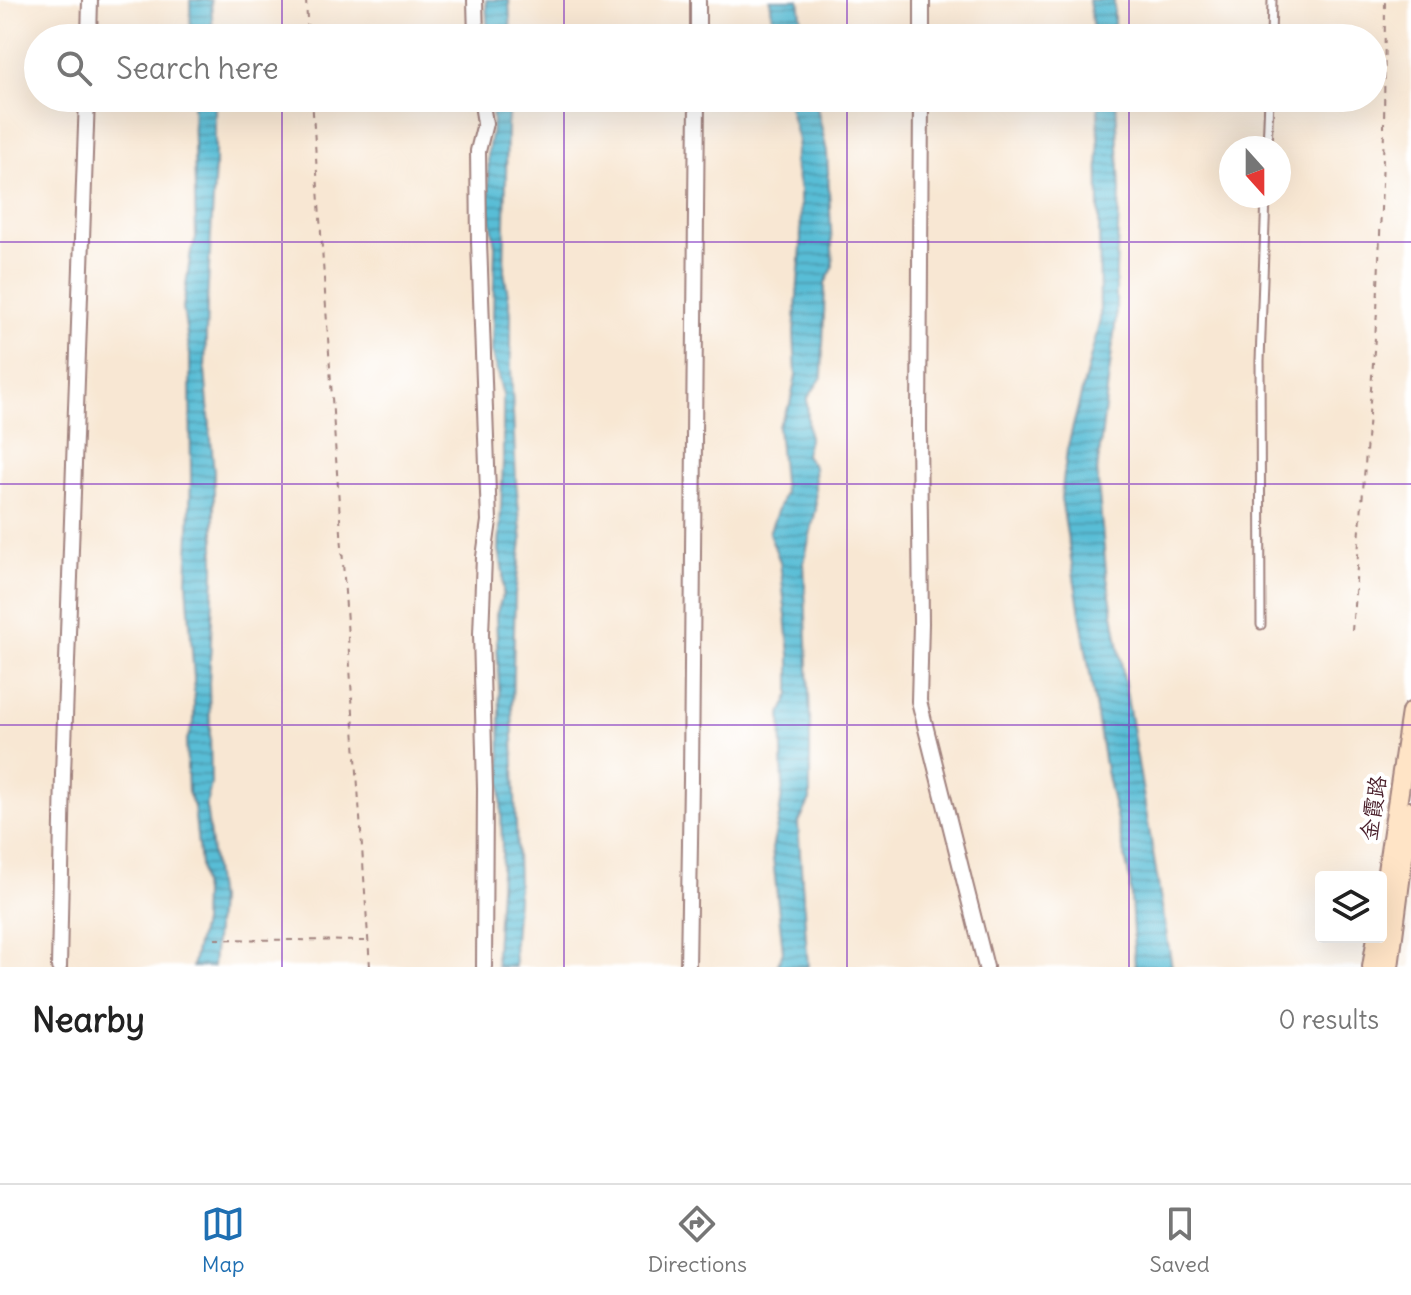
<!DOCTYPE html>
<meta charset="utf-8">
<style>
:root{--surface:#fff;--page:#f6f6f6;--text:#222;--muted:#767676;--line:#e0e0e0;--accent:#1f6fb2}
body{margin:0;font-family:Delius,"LXGW WenKai TC",sans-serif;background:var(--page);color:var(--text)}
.controls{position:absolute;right:24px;bottom:24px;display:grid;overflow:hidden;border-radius:8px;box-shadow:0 8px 32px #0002}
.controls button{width:72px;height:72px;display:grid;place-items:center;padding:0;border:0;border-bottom:2px solid var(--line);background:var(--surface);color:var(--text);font:40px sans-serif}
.compass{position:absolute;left:1219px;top:136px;width:72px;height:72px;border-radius:50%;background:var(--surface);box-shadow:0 8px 32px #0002;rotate:159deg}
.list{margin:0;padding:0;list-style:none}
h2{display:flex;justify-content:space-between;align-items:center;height:104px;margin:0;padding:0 32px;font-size:34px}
h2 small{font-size:26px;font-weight:400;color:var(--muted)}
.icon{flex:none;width:44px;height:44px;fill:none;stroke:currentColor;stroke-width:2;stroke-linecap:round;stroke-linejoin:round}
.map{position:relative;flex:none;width:1411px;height:967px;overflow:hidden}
.search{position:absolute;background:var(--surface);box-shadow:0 8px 32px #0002;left:24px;right:24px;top:24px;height:88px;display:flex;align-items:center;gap:20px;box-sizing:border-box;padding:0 28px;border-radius:44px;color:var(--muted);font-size:30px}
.sheet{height:216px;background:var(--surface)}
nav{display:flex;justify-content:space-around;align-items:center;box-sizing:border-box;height:112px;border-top:2px solid var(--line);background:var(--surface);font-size:22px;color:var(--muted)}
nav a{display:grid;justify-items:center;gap:4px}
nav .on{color:var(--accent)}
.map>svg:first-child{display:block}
.water{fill:url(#water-rules);stroke:#516e80;stroke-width:2}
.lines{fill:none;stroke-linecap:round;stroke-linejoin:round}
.lane-casing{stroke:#a1837f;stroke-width:11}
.street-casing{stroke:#a1837f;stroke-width:18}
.secondary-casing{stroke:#a1837f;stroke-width:22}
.path{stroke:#a1837f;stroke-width:2;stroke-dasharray:6 6;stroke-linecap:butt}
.lane{stroke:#fff;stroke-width:7}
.street{stroke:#fff;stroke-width:14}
.secondary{stroke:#ffe4c6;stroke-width:18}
.grid{fill:none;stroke:#7b2cbf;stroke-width:2;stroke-opacity:0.55}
.labels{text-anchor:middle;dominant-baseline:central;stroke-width:8;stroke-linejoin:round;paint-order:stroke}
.street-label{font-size:22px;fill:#4a1f2b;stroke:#fff}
</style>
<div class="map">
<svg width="1411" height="967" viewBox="0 0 1411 967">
<defs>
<pattern id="water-rules" width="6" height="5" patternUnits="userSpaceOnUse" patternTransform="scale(2)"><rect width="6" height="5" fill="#58bdd6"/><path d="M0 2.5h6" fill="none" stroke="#4b99ae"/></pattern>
</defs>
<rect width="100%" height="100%" fill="#fff"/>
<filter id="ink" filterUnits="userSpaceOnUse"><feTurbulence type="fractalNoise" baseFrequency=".0125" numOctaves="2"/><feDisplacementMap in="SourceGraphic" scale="16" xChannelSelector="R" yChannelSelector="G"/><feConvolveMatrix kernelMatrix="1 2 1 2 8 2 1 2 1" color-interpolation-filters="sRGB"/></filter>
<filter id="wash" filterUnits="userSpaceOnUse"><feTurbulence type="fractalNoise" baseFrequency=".006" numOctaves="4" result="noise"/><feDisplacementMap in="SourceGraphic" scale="32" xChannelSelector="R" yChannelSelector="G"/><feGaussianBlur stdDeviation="1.8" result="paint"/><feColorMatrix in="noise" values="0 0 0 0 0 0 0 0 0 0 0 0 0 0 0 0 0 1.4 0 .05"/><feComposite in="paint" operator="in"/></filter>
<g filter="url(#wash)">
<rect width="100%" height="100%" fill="#f8e7d3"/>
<path class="water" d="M190,0H211L213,38H191Z
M486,0H509L511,38H488Z
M770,0H799L804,38H775Z
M1089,0H1114V38H1094Z
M193,98H215V166L207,302L205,370L214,473V575L209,683L211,784L206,806L218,900L213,967H192L202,923L203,894L194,807L188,792L186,742L194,722V678L187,583L191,480L190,355L183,308L191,251L196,238Z
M491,98H510L507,127L504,271L511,313V368L516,481L522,541L515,594L512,708L518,883L514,941L515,967H497L496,952L502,856L500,709L496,615L503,594V572L499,550L503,462V395L492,353L495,246L489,207L488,152L493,121Z
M787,98H815L827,152L833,268L825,283L822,377L807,399L809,439L805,455L814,467L816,509L804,562L810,719V800L798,824L808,967H777L783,951L772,849L779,817L783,786L781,714L790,694V654L780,562L769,533L784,493L778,426L790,404L796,376L794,332L801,247L800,189L794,162L798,141Z
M1098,98H1116L1120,192L1116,270V318L1097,472L1106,571L1172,967H1135L1130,880L1106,771L1061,498L1067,450L1100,320Z"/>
</g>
<g filter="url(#ink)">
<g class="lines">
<g class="lane-casing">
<path id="lane" d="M1271,38L1272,0
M1267,148L1269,98
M1261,625L1260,361L1266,196"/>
</g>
<g class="street-casing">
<path id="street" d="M475,0L476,38
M89,38L90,0
M698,38V0
M922,38V0
M481,98L485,123L478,151L479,242L489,521L484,557L481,634L485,788L484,967
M921,98L919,428L921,623L919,701L986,967
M59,967L63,774L87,98
M688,967L691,780L697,98"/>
</g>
<g class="secondary-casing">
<path id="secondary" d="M1381,911L1411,712
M1372,967L1377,937
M1389,967L1409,811"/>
</g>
<path class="path" d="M306,0L308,38
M312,98L370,967
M1352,631L1377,312L1384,132L1385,0
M215,939L367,941"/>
<use href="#lane" class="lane"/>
<use href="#street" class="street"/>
<use href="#secondary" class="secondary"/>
</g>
</g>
<path class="grid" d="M282,0V38M564,0V38M847,0V38M1129,0V38M282,98V967M564,98V967M847,98V967M1129,98V967M0,242H1411M0,484H1411M0,725H1411"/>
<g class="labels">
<g class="street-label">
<text transform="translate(1373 808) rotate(-81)">金霞路</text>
</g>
</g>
</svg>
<div class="controls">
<button><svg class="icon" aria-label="layers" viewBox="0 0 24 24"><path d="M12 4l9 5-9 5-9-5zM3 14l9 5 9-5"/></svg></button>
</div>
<svg class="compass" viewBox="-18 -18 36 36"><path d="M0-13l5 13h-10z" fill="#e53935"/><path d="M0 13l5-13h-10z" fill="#767676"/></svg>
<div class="search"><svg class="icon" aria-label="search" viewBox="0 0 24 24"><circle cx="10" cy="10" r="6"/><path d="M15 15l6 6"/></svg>Search here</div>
</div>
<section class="sheet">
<h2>Nearby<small>0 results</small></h2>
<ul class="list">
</ul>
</section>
<nav>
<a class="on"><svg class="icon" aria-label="map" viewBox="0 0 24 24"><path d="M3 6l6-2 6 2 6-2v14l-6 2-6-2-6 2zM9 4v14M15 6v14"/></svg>Map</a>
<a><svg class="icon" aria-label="directions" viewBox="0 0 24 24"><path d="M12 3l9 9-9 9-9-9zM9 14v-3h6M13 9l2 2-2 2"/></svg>Directions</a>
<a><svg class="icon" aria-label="saved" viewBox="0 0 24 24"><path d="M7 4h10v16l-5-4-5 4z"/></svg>Saved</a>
</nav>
